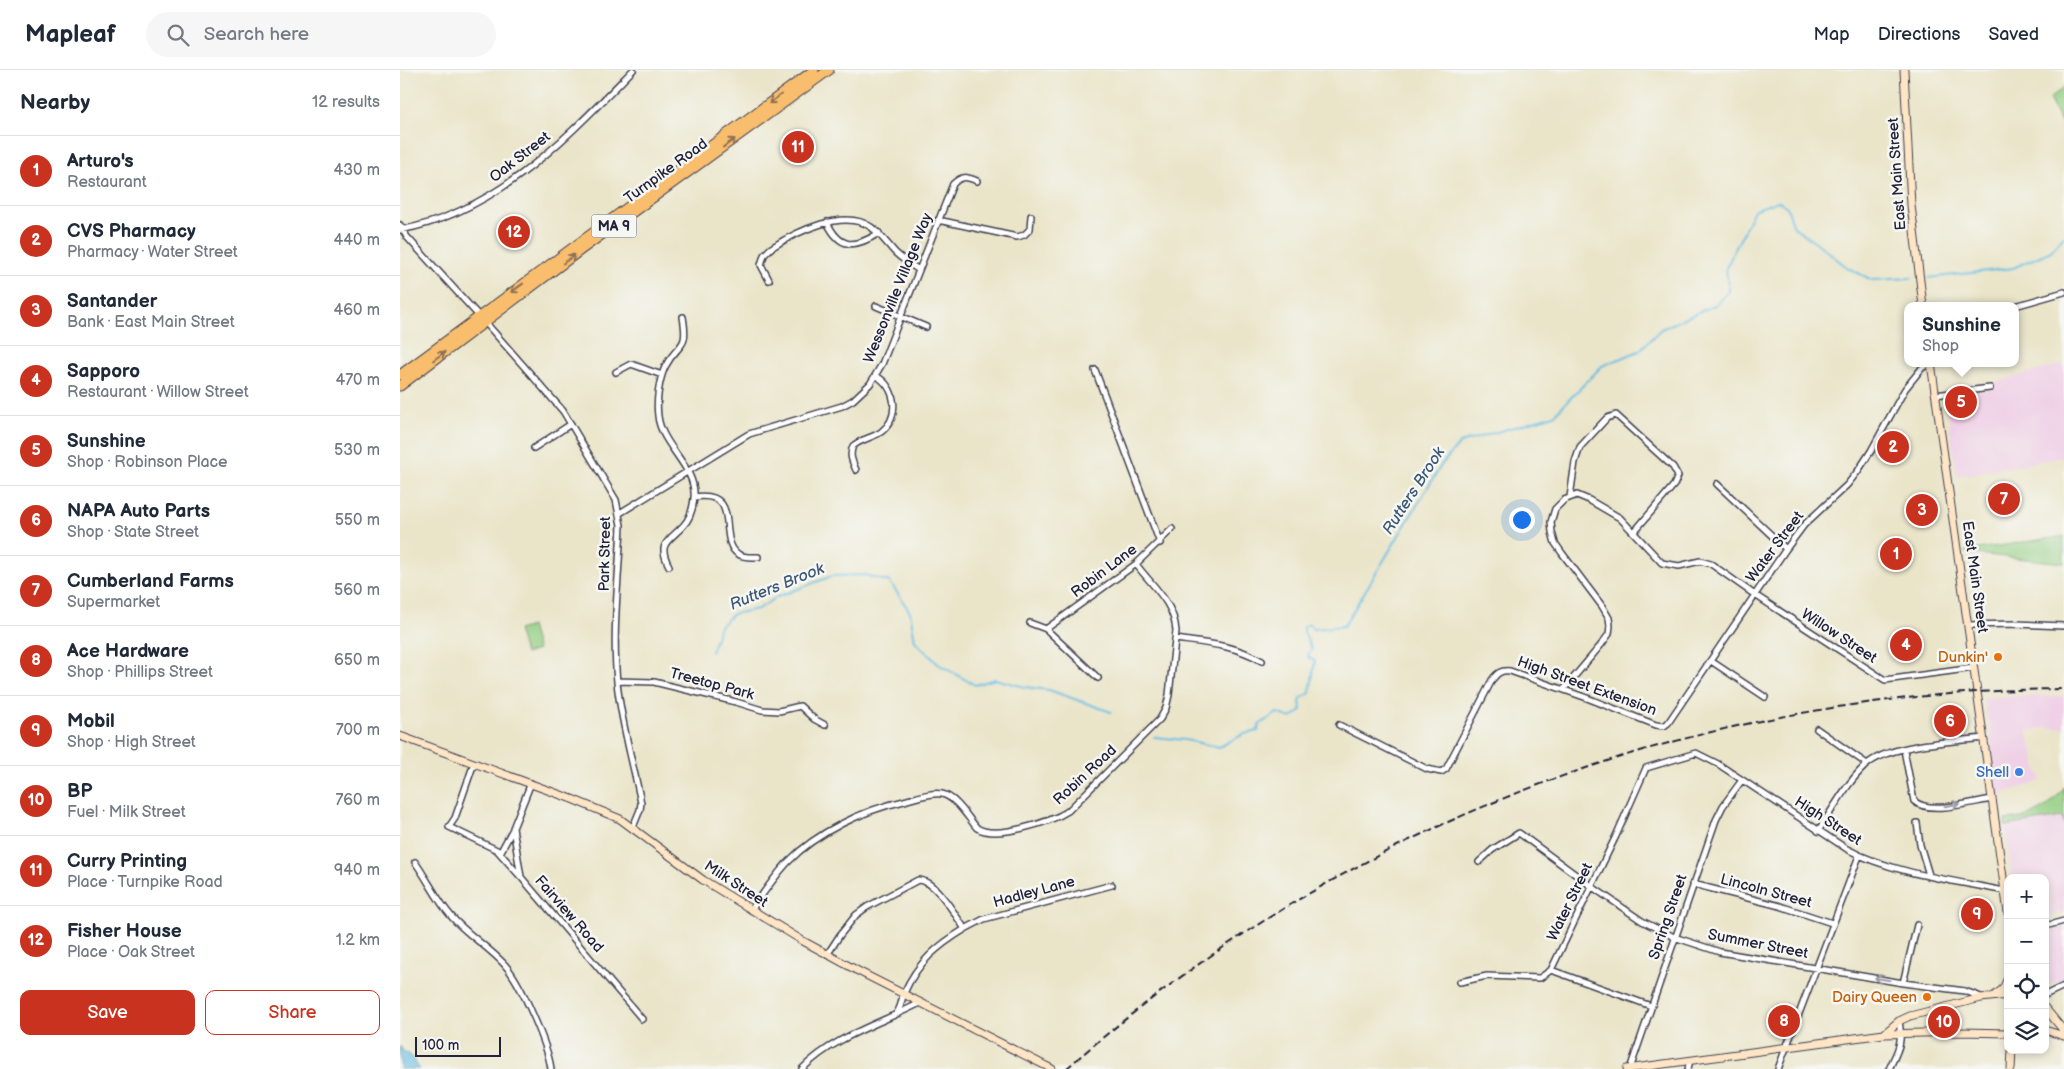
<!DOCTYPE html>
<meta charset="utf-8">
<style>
:root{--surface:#fff;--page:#f6f6f7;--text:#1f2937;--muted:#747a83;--line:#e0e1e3;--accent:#c8321e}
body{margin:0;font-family:"Balsamiq Sans",sans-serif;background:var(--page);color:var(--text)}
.controls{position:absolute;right:15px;bottom:15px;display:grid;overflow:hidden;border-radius:10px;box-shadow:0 2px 8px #0003}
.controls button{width:45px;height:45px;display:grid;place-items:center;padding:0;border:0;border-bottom:1px solid var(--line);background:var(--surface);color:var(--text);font:25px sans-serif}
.scale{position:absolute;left:15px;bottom:12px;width:86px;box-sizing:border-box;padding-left:5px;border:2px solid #22223b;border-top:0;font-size:14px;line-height:18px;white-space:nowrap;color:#22223b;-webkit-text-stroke:4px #f6f6f2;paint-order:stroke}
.you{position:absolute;left:1121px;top:449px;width:18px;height:18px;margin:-12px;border:4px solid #fff;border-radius:50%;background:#1a73e8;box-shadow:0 0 0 8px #1a73e833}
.badge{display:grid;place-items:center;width:32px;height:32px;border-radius:50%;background:var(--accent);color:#fff;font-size:16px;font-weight:700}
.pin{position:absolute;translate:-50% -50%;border:2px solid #fff;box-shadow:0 1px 5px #0006}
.popup{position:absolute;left:1504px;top:232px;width:115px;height:65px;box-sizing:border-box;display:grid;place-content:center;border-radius:10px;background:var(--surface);filter:drop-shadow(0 1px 4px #0005);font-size:16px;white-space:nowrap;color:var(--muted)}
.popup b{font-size:19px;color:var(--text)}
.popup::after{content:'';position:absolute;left:50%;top:100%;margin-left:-10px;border:10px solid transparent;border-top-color:var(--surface)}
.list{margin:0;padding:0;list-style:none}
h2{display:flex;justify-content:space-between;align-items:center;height:65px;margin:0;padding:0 20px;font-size:21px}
h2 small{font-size:16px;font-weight:400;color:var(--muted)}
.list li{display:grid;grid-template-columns:32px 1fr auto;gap:15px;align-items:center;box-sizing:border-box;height:70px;padding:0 20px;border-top:1px solid var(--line)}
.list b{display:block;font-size:19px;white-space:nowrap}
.list p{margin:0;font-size:16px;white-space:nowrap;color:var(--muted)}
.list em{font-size:16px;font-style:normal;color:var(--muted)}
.actions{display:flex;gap:10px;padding:15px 20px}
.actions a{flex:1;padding:11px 0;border:1px solid var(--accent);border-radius:10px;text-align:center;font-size:18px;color:var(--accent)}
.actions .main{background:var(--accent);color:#fff}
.icon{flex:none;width:28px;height:28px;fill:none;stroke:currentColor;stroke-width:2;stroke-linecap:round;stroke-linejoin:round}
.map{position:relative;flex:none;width:1664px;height:999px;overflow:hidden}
header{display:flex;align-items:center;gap:30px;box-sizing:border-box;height:70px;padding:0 25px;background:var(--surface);border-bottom:1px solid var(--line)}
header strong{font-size:24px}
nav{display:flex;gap:28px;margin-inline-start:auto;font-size:18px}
.search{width:350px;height:45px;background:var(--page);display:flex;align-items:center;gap:12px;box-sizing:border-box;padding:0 18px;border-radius:28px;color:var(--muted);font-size:19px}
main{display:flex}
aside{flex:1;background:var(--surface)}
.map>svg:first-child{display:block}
.built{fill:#efd0e6}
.green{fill:#93cd81;stroke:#5a785e}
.water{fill:#66bde3;stroke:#44708f}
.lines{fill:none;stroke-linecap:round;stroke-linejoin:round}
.stream{stroke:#66bde3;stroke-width:2}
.street-casing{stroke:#403f50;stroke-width:8}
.secondary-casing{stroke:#403f50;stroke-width:9}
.highway-casing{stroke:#403f50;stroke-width:11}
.street{stroke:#fff;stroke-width:5}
.secondary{stroke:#fde5c5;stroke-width:7}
.highway{stroke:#f9be6d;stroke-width:9}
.rail{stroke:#22223b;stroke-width:2;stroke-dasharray:8 4;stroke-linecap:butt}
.oneway{stroke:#8e7054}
.oneway2{stroke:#9c9ca7}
.food-dot{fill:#e8710a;stroke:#f6f6f2;stroke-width:2}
.shop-dot{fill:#3f7fe0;stroke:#f6f6f2;stroke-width:2}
.labels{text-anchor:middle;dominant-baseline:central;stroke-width:5;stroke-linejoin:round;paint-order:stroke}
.shield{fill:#f6f6f2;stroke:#626272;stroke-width:1}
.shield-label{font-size:14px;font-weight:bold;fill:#22223b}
.street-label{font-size:15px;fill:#22223b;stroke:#f6f6f2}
.food-label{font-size:15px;fill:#c56008;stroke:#f6f6f2;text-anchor:end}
.shop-label{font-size:15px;fill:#366cbe;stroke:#f6f6f2;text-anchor:end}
.water-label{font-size:16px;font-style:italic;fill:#3a5876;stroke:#f6f6f2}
</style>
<header>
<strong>Mapleaf</strong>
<div class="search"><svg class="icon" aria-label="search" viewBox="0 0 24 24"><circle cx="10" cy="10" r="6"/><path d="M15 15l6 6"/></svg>Search here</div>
<nav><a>Map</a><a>Directions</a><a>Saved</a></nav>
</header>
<main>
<aside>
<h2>Nearby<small>12 results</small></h2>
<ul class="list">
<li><span class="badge">1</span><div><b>Arturo's</b><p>Restaurant</p></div><em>430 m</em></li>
<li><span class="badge">2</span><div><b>CVS Pharmacy</b><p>Pharmacy · Water Street</p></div><em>440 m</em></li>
<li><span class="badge">3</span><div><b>Santander</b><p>Bank · East Main Street</p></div><em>460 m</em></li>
<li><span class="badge">4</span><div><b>Sapporo</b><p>Restaurant · Willow Street</p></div><em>470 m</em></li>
<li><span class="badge">5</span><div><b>Sunshine</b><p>Shop · Robinson Place</p></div><em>530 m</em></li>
<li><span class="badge">6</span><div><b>NAPA Auto Parts</b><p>Shop · State Street</p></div><em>550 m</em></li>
<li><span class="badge">7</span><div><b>Cumberland Farms</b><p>Supermarket</p></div><em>560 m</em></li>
<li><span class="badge">8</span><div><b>Ace Hardware</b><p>Shop · Phillips Street</p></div><em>650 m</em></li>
<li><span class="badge">9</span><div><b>Mobil</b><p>Shop · High Street</p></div><em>700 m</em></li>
<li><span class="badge">10</span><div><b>BP</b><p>Fuel · Milk Street</p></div><em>760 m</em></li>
<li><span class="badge">11</span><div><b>Curry Printing</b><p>Place · Turnpike Road</p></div><em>940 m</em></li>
<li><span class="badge">12</span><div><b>Fisher House</b><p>Place · Oak Street</p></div><em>1.2 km</em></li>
</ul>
<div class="actions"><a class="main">Save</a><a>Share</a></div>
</aside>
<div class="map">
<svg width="1664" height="999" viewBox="0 0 1664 999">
<rect width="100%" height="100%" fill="#f6f6f2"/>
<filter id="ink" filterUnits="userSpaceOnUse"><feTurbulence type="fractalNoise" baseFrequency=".02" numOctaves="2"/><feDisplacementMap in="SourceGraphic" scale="10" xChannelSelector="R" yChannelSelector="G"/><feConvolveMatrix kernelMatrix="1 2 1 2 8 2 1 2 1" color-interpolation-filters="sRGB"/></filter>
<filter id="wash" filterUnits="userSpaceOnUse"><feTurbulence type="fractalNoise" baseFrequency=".0096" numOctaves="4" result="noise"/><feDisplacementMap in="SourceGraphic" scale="20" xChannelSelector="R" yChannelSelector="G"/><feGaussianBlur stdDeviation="1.12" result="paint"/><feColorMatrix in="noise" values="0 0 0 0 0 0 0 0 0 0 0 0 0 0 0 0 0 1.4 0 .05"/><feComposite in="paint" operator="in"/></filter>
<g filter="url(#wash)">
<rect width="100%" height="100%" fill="#eae5c9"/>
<path class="built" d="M1664,294V387L1557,406L1545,326L1590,319L1596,312Z
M1617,626H1664V658H1642L1627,661L1641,711L1598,725L1590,679L1591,662L1583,629Z
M1663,747L1664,842L1645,848V808H1612L1605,756Z
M1664,857V909L1645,916V862Z"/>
<path class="green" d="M1664,17V58L1649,29Z
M1664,466V493L1566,483L1565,481Z
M131,556L138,580L125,584L118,560Z
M1664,717V754L1662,747L1605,756V750C1629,749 1651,738 1664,717Z"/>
<path class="water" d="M0,976L4,982L9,984L20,999H0Z"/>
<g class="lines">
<path class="stream" d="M1528,208L1613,198L1651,181L1664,166
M311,582L320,556L333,544L358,539L377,527L432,506L465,505L490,512L510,542L515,571L538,594L575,615L595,609L625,617L649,620L711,642
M754,667L785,670L819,677L844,664L858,661L859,655L877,643L891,648L901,641L900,629L910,623L915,591L909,588L908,583L912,580L904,562V557L909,554L913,559L944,556L1042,394L1060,373L1154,345L1202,296L1239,281L1261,259L1317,234L1329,221L1326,198L1354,140L1378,131L1387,137L1394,157L1417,173L1448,198L1472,210L1512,208"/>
</g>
</g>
<g filter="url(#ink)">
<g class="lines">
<g class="street-casing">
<path id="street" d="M538,150L617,167L624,165L630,159L631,146
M427,152C440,180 455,178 479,163
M0,155L7,167L79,246
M0,160C98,142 166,68 233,0
M369,210L361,195L364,185L371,178C396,162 444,138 471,157C479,163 485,171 492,179C499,188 510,194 519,200
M476,236L526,257
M1615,236L1664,222
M85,252L163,341L216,430L221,455C219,508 212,560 217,612C221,653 233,692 241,733L240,740L233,757
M695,300L760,473
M216,302L231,294L262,305
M1535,325L1590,318
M134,378L171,354
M456,400C452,391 449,385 453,376C461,369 472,368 481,362C501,347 496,316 476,306
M1317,414L1386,479
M294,427C344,420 316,469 338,484C344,488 352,487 358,487
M1170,427L1175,392L1180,377L1207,348L1216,345L1273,397L1278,406L1274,415L1234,462
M220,443L349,364L442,336L453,330L470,314L482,294L553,114C562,105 567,107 577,111
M269,496C257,473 268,472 283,456C290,449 293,438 294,428C297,397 261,376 258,346C256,331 259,310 265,297C278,271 289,282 283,247
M630,553L646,559L698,608
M1568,555L1616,554L1664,556
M646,559L736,494L772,459
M775,569C805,573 835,575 862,591
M1311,591L1365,627
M217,611L254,612L336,632L362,640L379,641L400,636L414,649L425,655
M1164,619L1201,575L1209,564L1210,556L1209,548L1202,536L1162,483L1155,473L1152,462L1151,452L1155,439L1164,430L1177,425L1189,430L1220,448L1262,493L1279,496L1300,491L1311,494L1355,525L1485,610L1574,598
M939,655L1027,699L1041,702L1046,699L1092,610C1097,603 1101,600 1110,601L1187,628L1256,655L1264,656L1268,653L1386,479L1404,455L1447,415L1458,401L1471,381L1505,319L1522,298L1530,293
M1417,659L1467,694
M1504,680L1514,731C1529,745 1572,732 1592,729
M74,693L55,748L49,757L97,780L121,807
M131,713L113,758L121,807L242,949
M1517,753L1520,775L1529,805
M1418,761C1433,739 1447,713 1465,696C1488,674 1552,672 1583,668
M100,783L113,759
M15,792C28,810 37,830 51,846C67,865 89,877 105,895C121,913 148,975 151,999
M1079,792L1092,780L1119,763L1191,816L1242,851L1274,867L1320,882L1503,913L1565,921L1581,927
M1293,814L1380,836L1432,853
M351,840C363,824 374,807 388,792C417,762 464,740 504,731C516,728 530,722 542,724C556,727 568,748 577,758C595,770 651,752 668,741L760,649L766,638L769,625L776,561C774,532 752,516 736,494
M1645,856L1664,851
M565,859L584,849L712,815
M427,885L440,865L456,845L467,837L518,810C536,810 555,845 565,859C537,876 518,892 504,923C501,930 502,937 496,944
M1151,900L1216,766L1246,698L1296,683L1318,694L1447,779C1491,803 1556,811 1605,821
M1151,900L1251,936
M1060,912L1087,906L1140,908L1151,900
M1503,913L1517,855
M1645,925L1664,916
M402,999C435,966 479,954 520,933
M1230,999L1316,750L1323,736L1342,710
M1288,999L1290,990
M1378,999L1459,786
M1489,999C1498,980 1503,973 1499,951"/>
</g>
<g class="secondary-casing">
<path id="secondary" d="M1504,0L1511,135L1523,236
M1531,293L1608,843
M0,666L172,729L220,749L303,810L403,871L460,902L652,999
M1595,925L1603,919L1608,908
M1645,938L1664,961
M1645,960L1664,966
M1484,964L1499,951L1510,946L1581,928L1608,925
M1227,999L1484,964L1562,962L1608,963
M1611,999L1612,980"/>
</g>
<g class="highway-casing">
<path id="highway" d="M0,305L414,0
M0,316L182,179L429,0"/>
</g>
<use href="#street" class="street"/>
<use href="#secondary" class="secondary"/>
<use href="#highway" class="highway"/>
<path class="rail" d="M666,999C945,753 1293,622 1664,619"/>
</g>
<defs><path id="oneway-shaft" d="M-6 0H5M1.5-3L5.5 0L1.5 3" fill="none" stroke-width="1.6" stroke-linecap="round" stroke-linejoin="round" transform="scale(1.25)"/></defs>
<g class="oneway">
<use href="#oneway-shaft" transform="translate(375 29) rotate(143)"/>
<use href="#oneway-shaft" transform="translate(329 73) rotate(-36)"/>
<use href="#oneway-shaft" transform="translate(169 189) rotate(-37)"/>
<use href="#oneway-shaft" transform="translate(117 218) rotate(144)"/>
<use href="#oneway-shaft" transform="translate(39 286) rotate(-37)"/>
</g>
<g class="oneway2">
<use href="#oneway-shaft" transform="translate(1552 735) rotate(-9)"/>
<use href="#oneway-shaft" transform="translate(1482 909) rotate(-171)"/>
</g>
</g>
<g class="food-dot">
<circle cx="1598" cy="587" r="5"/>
<circle cx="1527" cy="927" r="5"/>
</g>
<circle class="shop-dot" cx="1619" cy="702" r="5"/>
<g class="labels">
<rect class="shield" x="191.5" y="144.5" width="45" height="23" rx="4"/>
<g class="shield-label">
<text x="214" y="156">MA 9</text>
</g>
<g class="street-label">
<text transform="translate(120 87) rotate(-38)">Oak Street</text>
<text transform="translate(266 101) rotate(-36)">Turnpike Road</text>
<text transform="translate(1497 104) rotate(-94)">East Main Street</text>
<text transform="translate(498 218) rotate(-68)">Wessonville Village Way</text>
<text transform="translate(1375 477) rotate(-53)">Water Street</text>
<text transform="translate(205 484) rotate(-89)">Park Street</text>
<text transform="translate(704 501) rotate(-37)">Robin Lane</text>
<text transform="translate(1575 507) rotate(82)">East Main Street</text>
<text transform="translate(1439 566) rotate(33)">Willow Street</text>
<text transform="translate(312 614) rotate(15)">Treetop Park</text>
<text transform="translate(1187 616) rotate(20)">High Street Extension</text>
<text transform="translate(685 705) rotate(-43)">Robin Road</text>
<text transform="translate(1428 751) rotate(33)">High Street</text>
<text transform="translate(336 814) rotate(33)">Milk Street</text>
<text transform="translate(1366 821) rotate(15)">Lincoln Street</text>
<text transform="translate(634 822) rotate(-15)">Hadley Lane</text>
<text transform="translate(1170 832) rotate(-64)">Water Street</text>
<text transform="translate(169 844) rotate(49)">Fairview Road</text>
<text transform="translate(1268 847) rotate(-71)">Spring Street</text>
<text transform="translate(1358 874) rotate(11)">Summer Street</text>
</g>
<g class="food-label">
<text x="1588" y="587">Dunkin'</text>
<text x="1517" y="927">Dairy Queen</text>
</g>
<g class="shop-label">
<text x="1609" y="702">Shell</text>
</g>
<g class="water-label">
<text transform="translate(1014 421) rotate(-57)">Rutters Brook</text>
<text transform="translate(377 517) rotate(-22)">Rutters Brook</text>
</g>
</g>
</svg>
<div class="controls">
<button>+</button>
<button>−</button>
<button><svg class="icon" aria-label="locate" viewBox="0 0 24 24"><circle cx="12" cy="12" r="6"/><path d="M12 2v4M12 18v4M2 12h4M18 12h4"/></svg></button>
<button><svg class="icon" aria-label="layers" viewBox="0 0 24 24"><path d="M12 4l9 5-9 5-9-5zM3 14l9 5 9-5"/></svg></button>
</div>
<div class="scale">100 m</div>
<div class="you"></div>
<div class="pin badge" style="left:1496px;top:484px">1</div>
<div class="pin badge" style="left:1493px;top:377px">2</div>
<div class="pin badge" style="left:1522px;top:440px">3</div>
<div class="pin badge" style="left:1506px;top:575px">4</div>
<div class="pin badge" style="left:1561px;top:332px">5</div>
<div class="popup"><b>Sunshine</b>Shop</div>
<div class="pin badge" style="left:1550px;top:651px">6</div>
<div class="pin badge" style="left:1604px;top:429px">7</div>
<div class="pin badge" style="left:1384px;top:951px">8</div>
<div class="pin badge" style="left:1577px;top:844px">9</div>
<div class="pin badge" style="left:1544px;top:952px">10</div>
<div class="pin badge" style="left:398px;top:77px">11</div>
<div class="pin badge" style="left:114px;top:162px">12</div>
</div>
</main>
